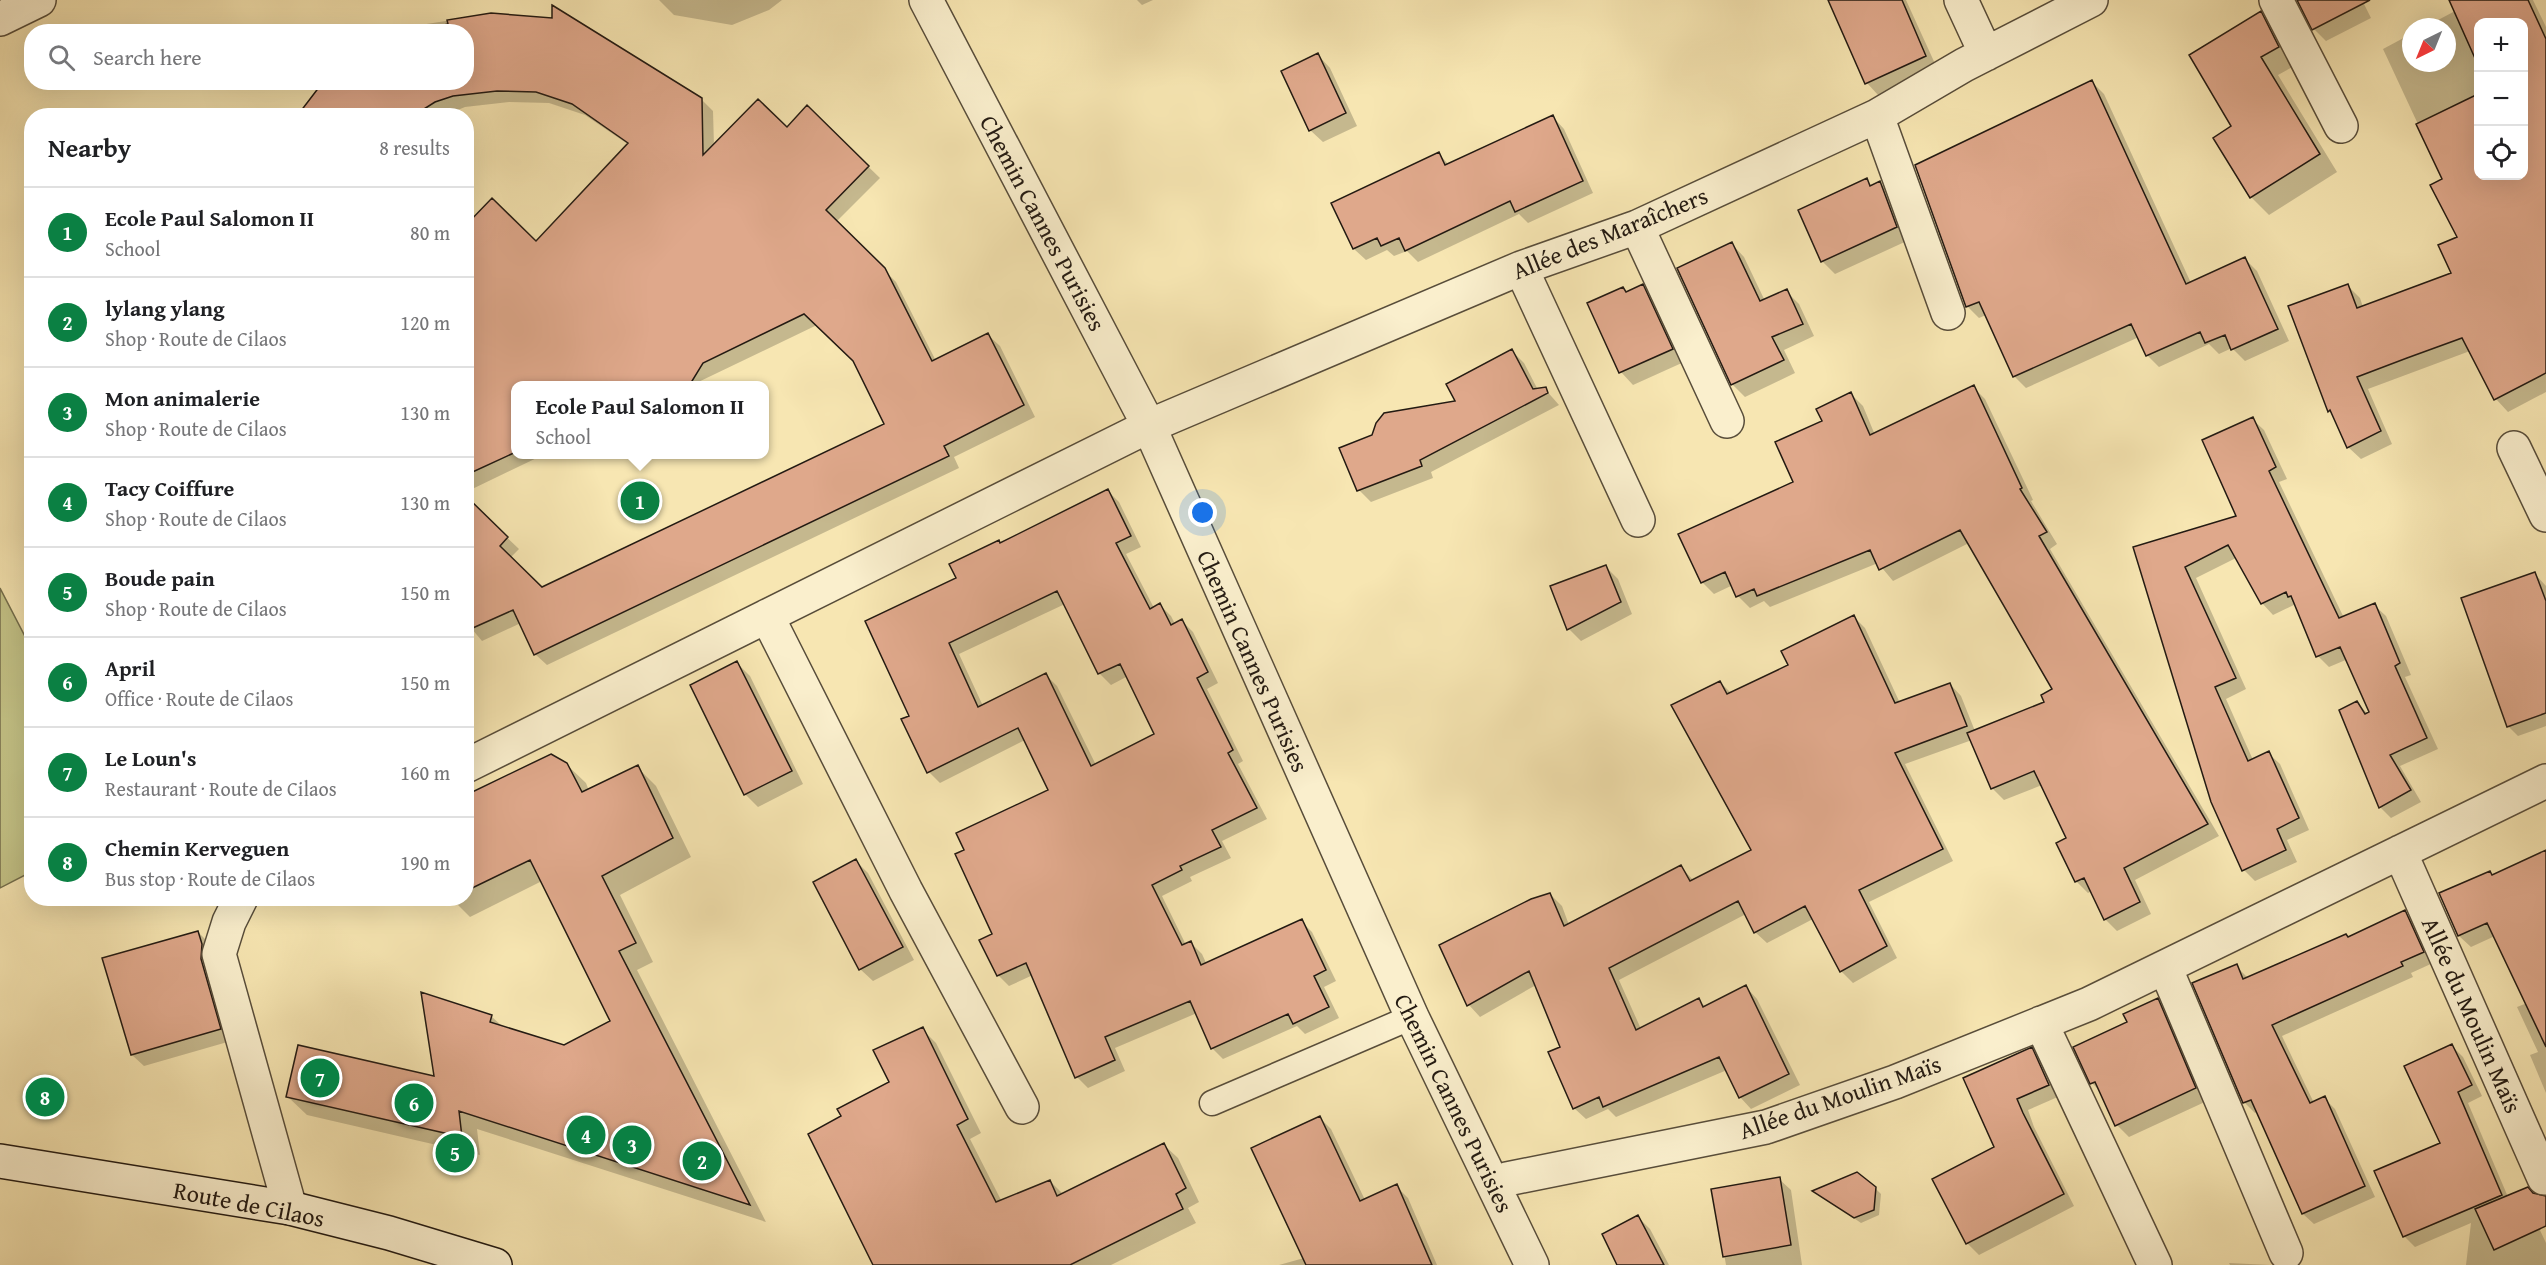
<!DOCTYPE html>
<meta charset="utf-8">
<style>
:root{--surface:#fff;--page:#f2f2f2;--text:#202124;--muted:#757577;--line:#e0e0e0;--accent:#0b8043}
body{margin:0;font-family:"Gentium Book Plus",serif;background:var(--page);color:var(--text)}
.controls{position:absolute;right:18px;top:18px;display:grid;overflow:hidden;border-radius:12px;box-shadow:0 6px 24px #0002}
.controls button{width:54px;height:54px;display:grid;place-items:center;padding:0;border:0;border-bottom:2px solid var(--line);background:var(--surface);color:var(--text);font:30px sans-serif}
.compass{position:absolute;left:2402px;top:18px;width:54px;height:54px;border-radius:50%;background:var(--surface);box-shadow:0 6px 24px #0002;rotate:223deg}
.you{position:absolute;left:1203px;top:513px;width:21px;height:21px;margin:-15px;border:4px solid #fff;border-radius:50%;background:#1a73e8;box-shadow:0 0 0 9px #1a73e833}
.badge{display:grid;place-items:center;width:39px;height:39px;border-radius:50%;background:var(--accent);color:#fff;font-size:20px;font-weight:700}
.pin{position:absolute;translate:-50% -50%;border:3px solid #fff;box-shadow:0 2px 6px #0006}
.popup{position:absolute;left:511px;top:381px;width:258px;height:78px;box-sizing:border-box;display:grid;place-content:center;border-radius:12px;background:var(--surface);filter:drop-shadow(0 2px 4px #0005);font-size:20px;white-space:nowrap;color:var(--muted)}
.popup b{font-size:22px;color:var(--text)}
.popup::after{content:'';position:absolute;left:50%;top:100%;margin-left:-12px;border:12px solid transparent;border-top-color:var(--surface)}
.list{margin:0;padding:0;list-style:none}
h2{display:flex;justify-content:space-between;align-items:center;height:78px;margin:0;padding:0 24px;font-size:26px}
h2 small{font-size:20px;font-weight:400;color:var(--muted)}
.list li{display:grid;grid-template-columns:39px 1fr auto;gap:18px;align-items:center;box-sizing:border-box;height:90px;padding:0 24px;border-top:2px solid var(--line)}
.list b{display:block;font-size:22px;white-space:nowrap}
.list p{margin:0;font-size:20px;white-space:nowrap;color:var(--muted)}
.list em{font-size:20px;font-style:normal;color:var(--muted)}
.icon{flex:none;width:33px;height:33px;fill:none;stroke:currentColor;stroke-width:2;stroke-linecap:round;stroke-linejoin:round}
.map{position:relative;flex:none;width:2546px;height:1265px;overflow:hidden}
.search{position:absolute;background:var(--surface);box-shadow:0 6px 24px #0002;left:24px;top:24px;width:450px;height:66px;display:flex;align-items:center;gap:15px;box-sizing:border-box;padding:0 21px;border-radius:24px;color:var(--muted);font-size:22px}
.panel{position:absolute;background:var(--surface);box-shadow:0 6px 24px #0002;left:24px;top:108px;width:450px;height:798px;border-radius:24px}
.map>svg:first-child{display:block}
.green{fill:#c4c387;stroke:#746e4c;stroke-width:1.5}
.shadow{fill:#0003;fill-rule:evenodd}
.building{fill:#dfa88b;stroke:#231a12;stroke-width:1.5;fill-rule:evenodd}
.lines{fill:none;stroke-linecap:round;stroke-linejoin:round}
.lane-casing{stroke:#584d3a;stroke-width:27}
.street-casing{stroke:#584d3a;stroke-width:36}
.secondary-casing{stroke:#231a12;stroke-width:36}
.lane{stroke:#faefcd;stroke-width:24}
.street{stroke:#faefcd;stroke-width:33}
.secondary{stroke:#faefcd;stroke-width:33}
.labels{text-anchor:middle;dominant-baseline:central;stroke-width:5;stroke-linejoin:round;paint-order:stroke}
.street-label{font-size:24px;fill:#231a12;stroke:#faefcd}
</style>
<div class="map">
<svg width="2546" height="1265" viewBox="0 0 2546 1265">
<rect width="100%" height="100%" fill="#f7e6b2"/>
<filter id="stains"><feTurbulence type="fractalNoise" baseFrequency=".00333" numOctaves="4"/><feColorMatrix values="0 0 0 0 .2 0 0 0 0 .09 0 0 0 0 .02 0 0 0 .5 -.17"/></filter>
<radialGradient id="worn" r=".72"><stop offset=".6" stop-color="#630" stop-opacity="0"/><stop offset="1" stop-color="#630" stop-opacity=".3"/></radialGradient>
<path class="green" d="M0,588L31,648V872L0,888Z"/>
<path class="shadow" d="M659,0H782L769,10L732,25L674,15Z
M1137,0H1153L1142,5Z
M1829,0H1906L1937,68L1878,95L1867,83Z
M2299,0H2362L2371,18L2326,41L2314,29Z
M2450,0H2533L2546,27V392L2508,412L2496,399L2470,351L2368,389L2392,444L2361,459L2348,447L2335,417L2329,411L2348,286L2360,298L2363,307L2453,274L2459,238L2444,180L2383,49L2411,34V63H2447V27H2425L2455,11ZM2478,22H2524V176H2478Z
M2261,13L2278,31L2296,65L2278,75L2337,172L2269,215L2251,197L2233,127Z
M491,14L702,100L713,111L714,146L788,153L816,116L880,178L836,222L896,282L936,361L988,335L1000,346L1035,417L954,457L959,468L547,665L535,654L521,623L482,641L466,622V498L519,549L510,558L542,589L886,424L854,361L817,325L690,386H516V454H545L466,492V227L536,243L629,145L585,115L549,103L509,102L465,107L443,116H299L466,82V32H409L420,25Z
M1318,55L1330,68L1357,126L1323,142L1310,130Z
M2092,82L2104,94L2191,283L2245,259L2257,271L2289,341L2245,361L2232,348L2219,354L2209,344L2159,367L2147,355L2139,337L2026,388L2014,376L1986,315L1979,318L1967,306Z
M1553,117L1564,129L1593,193L1528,223L1519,214L1418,262L1407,251L1394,256L1387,250L1366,260L1354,249L1333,204L1439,154L1449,165Z
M1866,180L1872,186L1880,183L1892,195L1909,240L1835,274L1823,262L1800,211Z
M1732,244L1744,257L1765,301L1786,291L1799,304L1814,336L1784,350L1795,373L1745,397L1732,384Z
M1643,286L1655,298L1684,362L1633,385L1621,372L1589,304L1623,289L1627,293Z
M1512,351L1524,363L1538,390L1545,389L1559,405L1431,472L1433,478L1371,502L1359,490Z
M1973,387L1985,399L2033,500L2031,501L2057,544L2050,549L2219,836L2135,880L2151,914L2117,931L2105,919L2092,891L2088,893L2076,881L2068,839L2042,785L2004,800L1992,788L1972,740L1905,764L1953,861L1869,902L1897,958L1853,983L1841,971L1813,919L1767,943L1755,932L1746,914L1619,980L1641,1029L1698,1000L1706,1007L1746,987L1757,999L1800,1085L1751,1109L1740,1097L1727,1070L1616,1117L1608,1109L1586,1119L1574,1108L1562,1047L1536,985L1480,1017L1469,1005L1441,946L1550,894L1562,906L1569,925L1681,867L1694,881L1753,851L1720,682L1731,693L1790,666L1854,617L1865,628L1900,703L1950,684L1961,696L1975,731L2046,703L2054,690L1969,543L1893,581L1878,563L1770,607L1764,601L1750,608L1738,596L1733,585L1714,594L1702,582L1795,483L1824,422L1851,394L1863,406L1875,435Z
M2252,419L2264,430L2287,479L2279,482L2344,618L2374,605L2386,616L2411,675L2405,677L2438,749L2400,766L2421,802L2391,818L2380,807L2357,703L2368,714L2371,713L2348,659L2329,667L2318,656L2296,604L2273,615L2262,603L2236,558L2196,578L2246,689L2226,699L2253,760L2268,753L2280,764L2309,830L2287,840L2297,862L2255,881L2244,870L2135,548L2238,517Z
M1108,491L1119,502L1141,547L1126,554L1154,608L1160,605L1171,616L1175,624L1182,621L1193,632L1218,683L1207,689L1243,761L1238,764L1267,819L1222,841L1231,858L1190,877L1192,881L1162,896L1186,945L1191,943L1202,954L1207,965L1301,921L1312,932L1336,981L1324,987L1339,1018L1305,1034L1297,1026L1223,1059L1212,1048L1197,1013L1115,1048L1125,1071L1088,1088L1077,1077L1033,975L1009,986L998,975L994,934L1050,791L1025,740L940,783L929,772L911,716L958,579L1001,544ZM1065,604L1100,674L1111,685L1128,676L1156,734L1096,765L1057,686L1046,675L983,706L959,654Z
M1605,566L1618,579L1632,614L1581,641L1569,629Z
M2535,574L2546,586V726L2518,736L2508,726Z
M737,663L750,676L803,784L758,807L745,794Z
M566,764L586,783L589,791L637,767L656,786L691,857L620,895L653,962L637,970L766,1222L477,1129L480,1155L307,1115L288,1097L436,1078L491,1016L503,1027L564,1046L612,1022L542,881L470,917L451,898H466V797Z
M2546,851V1093L2530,1055L2538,1052L2517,1007L2527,1003L2495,936L2471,947L2459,936L2441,894L2490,873L2493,876Z
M856,861L868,873L914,960L873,981L860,969Z
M2405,912L2416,923L2433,963L2411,973L2413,977L2282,1036L2314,1103L2324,1098L2335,1109L2375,1197L2314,1224L2303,1214L2258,1112L2255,1113L2244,1102L2236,966L2248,978L2348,938Z
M198,932L210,944L231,1041L144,1066L132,1055Z
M2158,1000L2170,1013L2207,1101L2129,1137L2117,1125L2103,1094L2092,1083L2129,1023Z
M922,1029L936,1043L981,1133L970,1139L1002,1202L1050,1181L1063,1194L1164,1145L1178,1158L1199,1202L1188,1208L1196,1223L1111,1265H875L843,1117L891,1083Z
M2452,1046L2463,1057L2482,1096L2468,1103L2508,1197L2528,1205L2546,1243V1265H2466L2471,1223L2415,1247L2404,1236L2442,1144Z
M2031,1049L2043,1061L2060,1096L2028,1110L2034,1127L2074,1206L1979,1255L1967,1243L1996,1147Z
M1319,1117L1331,1129L1365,1200L1396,1186L1408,1198L1437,1265H1279L1304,1258Z
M1779,1179L1791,1190L1802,1265H1726L1713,1191Z
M1875,1188L1881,1194L1879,1215L1861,1223L1814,1191Z
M1638,1217L1650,1229L1669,1265H1619Z
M2229,1263L2270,1265H2271H2230Z"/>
<path class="building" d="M1828,0H1902L1926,56L1865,84Z
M2297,0H2370L2312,30Z
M2449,0H2528L2546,39V373L2494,400L2462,338L2407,358L2357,377L2381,431L2347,448L2330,410L2328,412L2288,306L2348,284L2357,308L2451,273L2438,245L2457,237L2430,185L2442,179L2416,124L2478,94V176H2523V22H2478V65Z
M552,5L702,98L703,155L758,99L787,127L807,105L869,166L826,210L885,268L932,361L988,333L1024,405L944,446L949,456L534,655L513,610L466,631V496L508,537L500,546L542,587L884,424L853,361L804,314L703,363L689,386H516V452L466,475V225L492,198L536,241L628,143L572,104L536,92L497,91L453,96L435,102L413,116H297L323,82H466V32H416L448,24L447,20L491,13L552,18Z
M2261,11L2279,47L2261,57L2320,154L2250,198L2213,138L2231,126L2189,55Z
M1318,53L1346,113L1309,131L1281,71Z
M2092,80L2186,284L2245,257L2278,329L2231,350L2225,335L2205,343L2200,332L2146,356L2131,324L2013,377L1979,302L1966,307L1915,165Z
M1553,115L1583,181L1515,212L1510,201L1405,251L1399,238L1381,246L1377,238L1353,249L1331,203L1439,152L1445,165Z
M1867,178L1870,186L1880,181L1897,227L1821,262L1798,210Z
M1732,242L1760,301L1787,289L1803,324L1772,337L1784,360L1731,385L1677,268Z
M1643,284L1673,349L1619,373L1587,303L1623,287L1626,292Z
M1512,349L1533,389L1546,387L1548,393L1420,460L1422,466L1357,491L1339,448L1372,435L1376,423L1384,413L1455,401L1446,384Z
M1974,385L2022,488L2020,489L2047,532L2039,536L2208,824L2124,868L2140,902L2104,920L2084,878L2075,882L2056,843L2066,838L2034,771L1991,789L1967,733L2044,702L2041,695L2052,689L1960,530L1879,570L1870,550L1757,596L1754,589L1736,597L1725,572L1701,583L1678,534L1793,482L1775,442L1822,421L1816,409L1851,392L1870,435Z
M2253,417L2276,467L2269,471L2339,618L2375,603L2400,663L2395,666L2427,738L2390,755L2411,790L2379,808L2339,710L2357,701L2365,714L2369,712L2340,647L2316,657L2291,596L2288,597L2286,592L2261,604L2228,545L2185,567L2236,678L2215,687L2248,761L2269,751L2299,818L2277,829L2286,850L2242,871L2211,802L2133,547L2236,516L2202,440Z
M1108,489L1131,536L1116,543L1150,609L1160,603L1171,625L1182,619L1208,672L1197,678L1233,750L1228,753L1257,808L1212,830L1221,847L1180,866L1182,870L1152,885L1182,945L1191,941L1201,965L1302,919L1326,970L1314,976L1329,1007L1293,1024L1288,1014L1211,1049L1190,1001L1105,1037L1115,1060L1075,1078L1026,963L997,976L979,940L992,934L955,854L964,850L956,833L1048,790L1018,728L927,773L901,719L909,716L865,621L956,578L949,564L999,540L1000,543ZM1057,591L1098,674L1120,664L1154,734L1091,766L1046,673L978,707L949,643Z
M1606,565L1621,602L1567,630L1550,586Z
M2535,572L2546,601V713L2507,727L2461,598Z
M1854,615L1895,703L1950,683L1967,726L1895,753L1943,849L1859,890L1887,946L1840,972L1805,906L1754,933L1738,901L1609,968L1636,1030L1699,998L1703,1007L1746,985L1789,1074L1739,1098L1719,1057L1603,1107L1599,1097L1573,1109L1548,1052L1560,1047L1529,971L1467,1006L1439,945L1531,899L1550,893L1564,926L1681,865L1690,881L1751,850L1671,705L1720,681L1727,694L1788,665L1781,651Z
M737,661L792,771L744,795L690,685Z
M551,754L567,763L582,792L638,765L673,838L602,876L636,943L619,951L750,1205L459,1111L462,1137L286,1097L298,1045L434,1076L421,992L492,1015L490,1022L564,1045L610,1021L530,860L466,891V795Z
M2546,850V1047L2487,923L2458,936L2439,893L2490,871L2492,875Z
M856,859L903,947L859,970L813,882Z
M2405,910L2424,952L2401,962L2403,966L2272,1025L2310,1103L2325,1096L2365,1186L2302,1214L2251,1100L2243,1103L2192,983L2237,964L2243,979L2346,934L2348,937Z
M198,931L202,944L201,959L221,1029L131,1055L102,958Z
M2158,998L2196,1088L2115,1126L2095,1082L2090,1084L2073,1047L2127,1022L2123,1014Z
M923,1027L968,1119L957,1125L996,1202L1050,1180L1057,1196L1164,1143L1186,1188L1176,1194L1183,1209L1070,1265H873L808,1134L841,1116L837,1109L889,1082L873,1050Z
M2452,1044L2472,1085L2458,1092L2502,1195L2403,1237L2374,1171L2440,1143L2404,1066Z
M2032,1047L2049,1085L2017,1099L2023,1113L2064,1194L1966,1244L1932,1179L1994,1147L1963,1078Z
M1320,1116L1360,1201L1397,1184L1432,1265H1306L1251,1148Z
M1857,1172L1876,1187L1874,1210L1854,1218L1812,1191Z
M1780,1177L1791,1245L1723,1257L1711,1189Z
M2528,1187L2533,1193L2546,1196V1226L2494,1250L2475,1209Z
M1638,1215L1664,1265H1617L1602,1234Z"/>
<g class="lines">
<g class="lane-casing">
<path id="lane" d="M1212,1103L1412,1017"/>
</g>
<g class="street-casing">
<path id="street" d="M926,0L1149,426L1412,1017L1532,1265
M1961,0L1986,54
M2276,0L2341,126
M0,19L39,0
M1877,116L1948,313
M1637,227L1727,421
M1521,268L1638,520
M2514,448L2546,515
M767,616L906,891L1022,1107
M466,766L1149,426L1521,268L1637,227L1877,116L1964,65L2091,0
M2400,852L2544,1178
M241,898L229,922L219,954L290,1208
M2165,967L2286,1253
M2041,1023L2155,1265
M1493,1184L1507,1179L1766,1127L1895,1082L2089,1004L2546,781"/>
</g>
<g class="secondary-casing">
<path id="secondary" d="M0,1161L290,1208L389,1233L495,1265"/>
</g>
<use href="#lane" class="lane"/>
<use href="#street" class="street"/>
<use href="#secondary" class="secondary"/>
</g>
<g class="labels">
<g class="street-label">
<text transform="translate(1043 223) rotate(62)">Chemin Cannes Purisies</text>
<text transform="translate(1610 233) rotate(-22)">Allée des Maraîchers</text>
<text transform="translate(1253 661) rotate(66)">Chemin Cannes Purisies</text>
<text transform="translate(2472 1015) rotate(66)">Allée du Moulin Maïs</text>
<text transform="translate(1840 1097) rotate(-19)">Allée du Moulin Maïs</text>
<text transform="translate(1454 1103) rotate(64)">Chemin Cannes Purisies</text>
<text transform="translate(249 1204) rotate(11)">Route de Cilaos</text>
</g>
</g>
<rect width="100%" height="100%" filter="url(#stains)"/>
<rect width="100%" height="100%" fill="url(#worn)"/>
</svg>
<div class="controls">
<button>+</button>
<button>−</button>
<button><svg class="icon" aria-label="locate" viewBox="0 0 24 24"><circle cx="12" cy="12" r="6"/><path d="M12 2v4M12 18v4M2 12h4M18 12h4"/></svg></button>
</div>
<svg class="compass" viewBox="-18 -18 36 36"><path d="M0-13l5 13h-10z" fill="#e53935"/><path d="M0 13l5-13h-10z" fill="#757577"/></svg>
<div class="you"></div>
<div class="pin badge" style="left:640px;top:501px">1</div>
<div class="popup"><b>Ecole Paul Salomon II</b>School</div>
<div class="pin badge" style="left:702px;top:1161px">2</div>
<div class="pin badge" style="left:632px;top:1145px">3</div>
<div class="pin badge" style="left:586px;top:1135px">4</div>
<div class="pin badge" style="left:455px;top:1153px">5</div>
<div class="pin badge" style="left:414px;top:1103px">6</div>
<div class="pin badge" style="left:320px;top:1078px">7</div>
<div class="pin badge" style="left:45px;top:1097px">8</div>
<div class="search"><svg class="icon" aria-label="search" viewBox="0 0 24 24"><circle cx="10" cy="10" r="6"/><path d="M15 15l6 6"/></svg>Search here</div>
<section class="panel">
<h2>Nearby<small>8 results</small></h2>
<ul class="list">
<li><span class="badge">1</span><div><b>Ecole Paul Salomon II</b><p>School</p></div><em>80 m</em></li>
<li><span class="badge">2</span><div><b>lylang ylang</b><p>Shop · Route de Cilaos</p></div><em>120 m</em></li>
<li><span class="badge">3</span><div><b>Mon animalerie</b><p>Shop · Route de Cilaos</p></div><em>130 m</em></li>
<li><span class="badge">4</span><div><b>Tacy Coiffure</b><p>Shop · Route de Cilaos</p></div><em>130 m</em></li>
<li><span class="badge">5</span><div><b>Boude pain</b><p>Shop · Route de Cilaos</p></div><em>150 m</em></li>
<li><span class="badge">6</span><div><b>April</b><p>Office · Route de Cilaos</p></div><em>150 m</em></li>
<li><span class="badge">7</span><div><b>Le Loun's</b><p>Restaurant · Route de Cilaos</p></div><em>160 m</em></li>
<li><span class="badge">8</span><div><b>Chemin Kerveguen</b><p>Bus stop · Route de Cilaos</p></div><em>190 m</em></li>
</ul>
</section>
</div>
